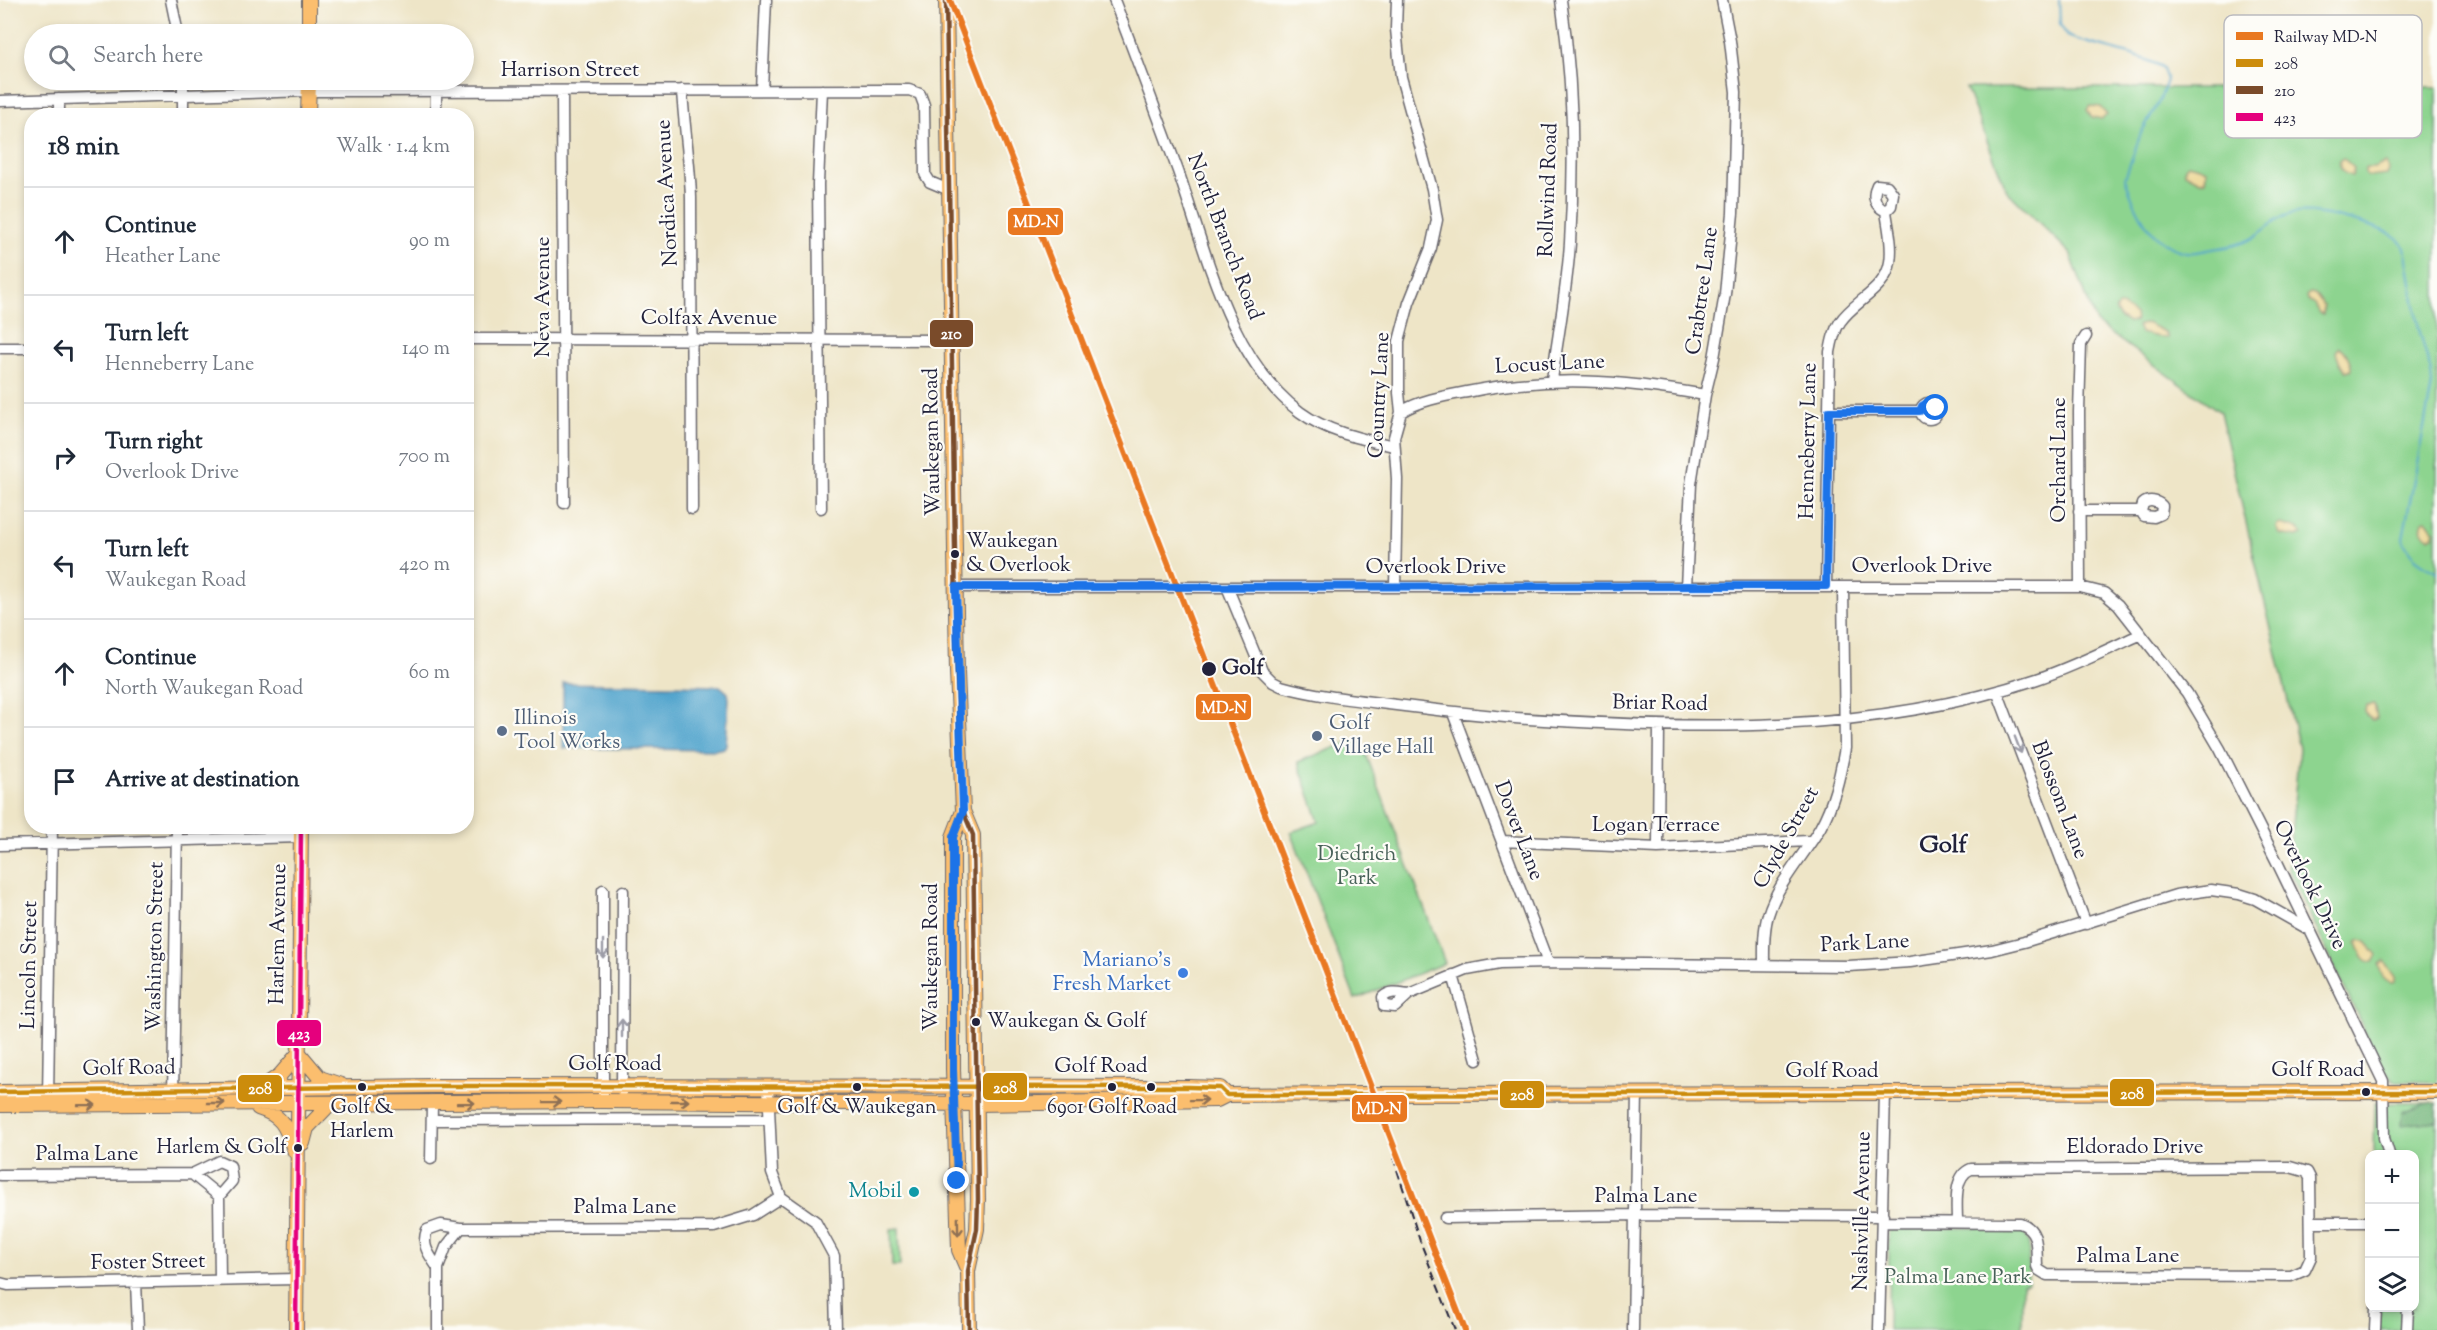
<!DOCTYPE html>
<meta charset="utf-8">
<style>
:root{--surface:#fff;--page:#f2f2f3;--text:#1f2937;--muted:#747a83;--line:#e0e1e3}
body{margin:0;font-family:"Sorts Mill Goudy",serif;background:var(--page);color:var(--text)}
.controls{position:absolute;right:18px;bottom:18px;display:grid;overflow:hidden;border-radius:12px;box-shadow:0 3px 9px #0003}
.controls button{width:54px;height:54px;display:grid;place-items:center;padding:0;border:0;border-bottom:2px solid var(--line);background:var(--surface);color:var(--text);font:30px sans-serif}
.stop{position:absolute;width:18px;height:18px;margin:-14px;border:4px solid #1a73e8;border-radius:50%;background:#fff}
.stop.end{background:#1a73e8;border-color:#fff;box-shadow:0 2px 6px #0008}
.list{margin:0;padding:0;list-style:none}
h2{display:flex;justify-content:space-between;align-items:center;height:78px;margin:0;padding:0 24px;font-size:26px}
h2 small{font-size:20px;font-weight:400;color:var(--muted)}
.list li{display:grid;grid-template-columns:39px 1fr auto;gap:18px;align-items:center;box-sizing:border-box;height:108px;padding:0 24px;border-top:2px solid var(--line)}
.list b{display:block;font-size:22px;white-space:nowrap}
.list p{margin:0;font-size:20px;white-space:nowrap;color:var(--muted)}
.list em{font-size:20px;font-style:normal;color:var(--muted)}
.icon{flex:none;width:33px;height:33px;fill:none;stroke:currentColor;stroke-width:2;stroke-linecap:round;stroke-linejoin:round}
.map{position:relative;flex:none;width:2437px;height:1330px;overflow:hidden}
.search{position:absolute;background:var(--surface);box-shadow:0 3px 9px #0003;left:24px;top:24px;width:450px;height:66px;display:flex;align-items:center;gap:15px;box-sizing:border-box;padding:0 21px;border-radius:33px;color:var(--muted);font-size:22px}
.panel{position:absolute;background:var(--surface);box-shadow:0 3px 9px #0003;left:24px;top:108px;width:450px;height:726px;border-radius:24px}
.map>svg:first-child{display:block}
.green{fill:#8dd48f;stroke:#587b65;stroke-width:1.5}
.forest{fill:#72b67a;stroke:#4a6c5a;stroke-width:1.5}
.sand{fill:#eeda9e;stroke:#887e6c;stroke-width:1.5}
.water{fill:#52a5cd;stroke:#3a6484;stroke-width:1.5}
.lines{fill:none;stroke-linecap:round;stroke-linejoin:round}
.stream{stroke:#52a5cd;stroke-width:2}
.minor-casing{stroke:#69666c;stroke-width:13}
.major-casing{stroke:#69666c;stroke-width:16}
.minor{stroke:#fff;stroke-width:10}
.major{stroke:#fbbe6e;stroke-width:14}
.rail{stroke:#22223b;stroke-width:2;stroke-dasharray:9 4.5;stroke-linecap:butt}
.bus-1-casing{stroke:#fdfcf7;stroke-width:9}
.bus-2-casing{stroke:#fdfcf7;stroke-width:9}
.bus-3-casing{stroke:#fdfcf7;stroke-width:9}
.bus-1{stroke:#cc8c0c;stroke-width:4.5}
.bus-2{stroke:#7a4b2a;stroke-width:4.5}
.bus-3{stroke:#e5007d;stroke-width:4.5}
.rail-1-casing{stroke:#fdfcf7;stroke-width:10}
.rail-1{stroke:#e97820;stroke-width:6}
.oneway{stroke:#9c9ca7}
.oneway2{stroke:#8e7054}
.route{stroke:#1a73e8;stroke-width:8}
.bus-dot{fill:#22223b;stroke:#fdfcf7;stroke-width:2}
.service-dot{fill:#5c6f8a;stroke:#fdfcf7;stroke-width:2}
.shop-dot{fill:#3f7fe0;stroke:#fdfcf7;stroke-width:2}
.culture-dot{fill:#0f9aa8;stroke:#fdfcf7;stroke-width:2}
.labels{text-anchor:middle;dominant-baseline:central;stroke-width:4.5;stroke-linejoin:round;paint-order:stroke}
.bus-label{font-size:20px;fill:#22223b;stroke:#fdfcf7}
.street-label{font-size:21px;fill:#22223b;stroke:#fdfcf7}
.stop-label{font-size:21px;font-weight:bold;fill:#22223b;stroke:#fdfcf7;text-anchor:start}
.service-label{font-size:21px;fill:#4e5e75;stroke:#fdfcf7;text-anchor:start}
.park-label{font-size:21px;fill:#476058;stroke:#fdfcf7}
.shop-label{font-size:21px;fill:#366cbe;stroke:#fdfcf7;text-anchor:end}
.culture-label{font-size:21px;fill:#0d838f;stroke:#fdfcf7;text-anchor:end}
.quarter-label{font-size:24px;font-weight:bold;fill:#22223b;stroke:#fdfcf7}
.key{fill:#fdfcf7;stroke:#bbbbbf;stroke-width:1.5}
.key-label{font-size:16px;fill:#22223b}
.line-badge{stroke:#fdfcf7;stroke-width:2}
.badge-label{font-size:16px;text-anchor:middle;font-weight:bold;fill:#fff}
</style>
<div class="map">
<svg width="2437" height="1330" viewBox="0 0 2437 1330">
<rect width="100%" height="100%" fill="#fdfcf7"/>
<filter id="ink" filterUnits="userSpaceOnUse"><feTurbulence type="fractalNoise" baseFrequency=".0167" numOctaves="2"/><feDisplacementMap in="SourceGraphic" scale="12" xChannelSelector="R" yChannelSelector="G"/><feConvolveMatrix kernelMatrix="1 2 1 2 8 2 1 2 1" color-interpolation-filters="sRGB"/></filter>
<filter id="wash" filterUnits="userSpaceOnUse"><feTurbulence type="fractalNoise" baseFrequency=".008" numOctaves="4" result="noise"/><feDisplacementMap in="SourceGraphic" scale="24" xChannelSelector="R" yChannelSelector="G"/><feGaussianBlur stdDeviation="1.35" result="paint"/><feColorMatrix in="noise" values="0 0 0 0 0 0 0 0 0 0 0 0 0 0 0 0 0 1.4 0 .05"/><feComposite in="paint" operator="in"/></filter>
<g filter="url(#wash)">
<rect width="100%" height="100%" fill="#eee5c7"/>
<path class="green" d="M1966,88H2437V1082L2393,1081L2381,1066L2288,868L2299,748L2220,412L2096,323L2070,253L2007,191Z
M1360,738L1445,963L1355,999L1291,832L1319,822L1298,762Z
M2375,1103H2437V1330H2379L2380,1308H2414V1154H2374Z
M2010,1227L2022,1229L2029,1242L2028,1283L2022,1284V1330H1888L1889,1232L1892,1229Z
M899,1228L900,1266H892L891,1229Z"/>
<path class="forest" d="M2427,1103H2437V1121L2401,1125L2402,1112Z"/>
<path class="sand" d="M2090,106L2100,107L2107,115L2102,119L2092,117L2087,110Z
M2343,158L2354,168L2352,176C2343,174 2341,170 2339,161Z
M2385,163L2389,170L2387,175L2369,177L2365,175V168H2374Z
M2188,164L2207,169L2205,180L2200,181L2185,173V167Z
M2310,293L2315,294L2324,306L2323,314L2319,313L2314,304L2308,300L2307,295Z
M2118,306H2122L2135,315L2136,321L2128,323L2120,318L2115,310Z
M2146,323L2165,332L2168,338C2165,339 2146,334 2140,333L2137,326Z
M2339,347C2346,349 2352,364 2351,371H2346L2340,363L2336,352Z
M2426,520L2434,531V535L2429,537C2421,534 2420,529 2423,521Z
M2280,524L2299,529L2303,535L2297,537L2279,534L2276,527Z
M2374,704L2377,718L2372,720L2365,712L2366,705Z
M2360,940L2366,942L2377,955L2373,962C2364,963 2360,951 2357,943Z
M2384,961L2395,977V981L2392,983C2382,978 2381,975 2379,965Z"/>
<path class="water" d="M563,683L720,686L728,693L729,699L726,745L724,748L714,750L563,748Z"/>
<g class="lines">
<path class="stream" d="M2059,0L2060,24L2067,36C2098,48 2132,51 2162,67L2167,80L2160,100L2141,133L2125,178C2135,209 2150,244 2186,252C2194,254 2205,250 2213,249C2226,247 2237,246 2249,240C2264,233 2277,215 2296,213C2319,210 2367,224 2389,233L2397,238L2405,248L2419,329L2431,372L2432,385L2403,538C2408,557 2422,563 2437,572"/>
</g>
</g>
<g filter="url(#ink)">
<g class="lines">
<g class="minor-casing">
<path id="minor" d="M171,0L178,34
M1114,0C1136,57 1157,114 1178,171C1206,251 1229,359 1300,412C1327,432 1362,439 1394,446
M682,90C684,126 690,162 691,198L692,509
M762,90L766,0
M562,91L564,503
M0,101L308,91L909,90L920,94L924,105L925,174L930,182L949,190
M59,116V99
M183,116V80
M436,116V91
M466,339L952,340
M0,348H32
M1552,380C1558,335 1567,289 1570,243C1575,163 1573,80 1561,0
M1921 411a8 8 0 1 1 16 0a8 8 0 1 1-16 0Z
M1829,411H1920
M1401,412C1420,400 1445,396 1467,392C1552,375 1620,380 1705,395
M821,508L818,184L822,90
M2079,511H2141L2144,516L2154,517L2161,514L2162,506C2157,501 2149,499 2143,504L2141,511
M1826,586L1830,352C1832,341 1834,331 1840,322C1855,300 1886,290 1890,262C1893,245 1888,227 1886,211L1891,206L1893,194L1887,186L1877,185C1872,195 1874,206 1886,211
M956,587H2080L2104,593L2118,605L2187,693L2220,749L2278,864L2383,1081L2384,1138L2389,1154
M1395,587L1397,479L1394,437L1401,412L1399,393V341L1409,303L1431,248L1437,220L1432,189L1401,77L1396,29L1397,0
M1686,587L1691,484L1705,395L1714,358L1725,294L1733,213L1736,92L1730,41L1722,0
M2080,587L2079,412L2081,344L2086,336
M1228,589L1262,671L1273,682L1281,686C1313,695 1347,699 1380,703C1425,709 1470,714 1515,718C1688,730 1871,735 2037,679C2073,667 2107,650 2141,634
M1997,691L2086,924
M1453,713L1548,963
M1502,841L1658,848L1809,841
M0,845L301,837
M1658,848L1659,725
M1764,965C1764,949 1763,931 1768,915C1778,882 1803,857 1820,828C1834,803 1840,776 1845,748L1843,587
M1453,975L1477,1060
M1409,994C1400,993 1391,990 1383,997L1384,1006L1395,1007L1409,994L1467,970L1499,964L1548,963L1849,966L1910,962L1992,950L2024,942L2176,895L2211,890L2239,894L2255,899L2310,930
M768,1086L772,1173L781,1197L815,1221L834,1256L836,1330
M622,1091L623,891
M603,1094V890
M173,1097L177,826
M48,1099L52,826
M432,1120L768,1119
M431,1159L432,1104
M192,1174L219,1161L230,1166L232,1181L219,1196
M0,1175L192,1174L219,1196L220,1280
M1445,1218L1635,1215L1883,1216
M1883,1222L2020,1223C2040,1230 2036,1249 2037,1266L2039,1270L2047,1275L2291,1276L2305,1270L2311,1257L2310,1178L2307,1172L2290,1167L1971,1169C1953,1176 1957,1205 1957,1221
M2312,1222H2370
M438,1268C429,1254 421,1246 427,1230L441,1225L461,1228L714,1227L753,1215L781,1197
M136,1282L138,1330
M0,1283L8,1285L296,1279
M438,1330V1268L446,1247L461,1228
M1633,1330L1637,1093
M1879,1330L1885,1093
M2375,1330L2376,1308
M2407,1330L2408,1308"/>
</g>
<g class="major-casing">
<path id="major" d="M946,0L957,672L963,811L973,835L978,1199L977,1229L968,1271L969,1330
M309,34V0
M308,116L309,80
M963,811L953,837V1069L959,1250L968,1271
M260,1089L280,1075L299,1053L320,1078L341,1085
M0,1092L431,1086L1189,1087L1220,1088L1227,1095
M0,1105L603,1101L977,1104L1217,1100L1227,1095L1361,1094L2437,1092
M258,1108C284,1116 286,1128 295,1152
M303,1143L307,1128L330,1104
M296,1330L301,826"/>
</g>
<use href="#minor" class="minor"/>
<use href="#major" class="major"/>
<path class="rail" d="M1393,1157L1420,1241L1455,1330"/>
<g class="bus-1-casing">
<path id="bus-1" d="M0,1092L431,1086L1189,1087L1220,1088L1227,1095L2437,1092"/>
</g>
<g class="bus-2-casing">
<path id="bus-2" d="M946,0L957,672L963,811L973,835L978,1199L977,1229L968,1271L969,1330"/>
</g>
<g class="bus-3-casing">
<path id="bus-3" d="M296,1330L301,826"/>
</g>
<use href="#bus-1" class="bus-1"/>
<use href="#bus-2" class="bus-2"/>
<use href="#bus-3" class="bus-3"/>
<g class="rail-1-casing">
<path id="rail-1" d="M950,0L1465,1330"/>
</g>
<use href="#rail-1" class="rail-1"/>
</g>
<defs><path id="oneway-shaft" d="M-6 0H5M1.5-3L5.5 0L1.5 3" fill="none" stroke-width="1.6" stroke-linecap="round" stroke-linejoin="round" transform="scale(1.5)"/></defs>
<g class="oneway">
<use href="#oneway-shaft" transform="translate(2018 745) rotate(69)"/>
<use href="#oneway-shaft" transform="translate(603 949) rotate(90)"/>
<use href="#oneway-shaft" transform="translate(622 1028) rotate(-90)"/>
</g>
<g class="oneway2">
<use href="#oneway-shaft" transform="translate(1199 1100) rotate(-1)"/>
<use href="#oneway-shaft" transform="translate(680 1101)"/>
<use href="#oneway-shaft" transform="translate(552 1102) rotate(-1)"/>
<use href="#oneway-shaft" transform="translate(216 1103)"/>
<use href="#oneway-shaft" transform="translate(466 1103) rotate(-1)"/>
<use href="#oneway-shaft" transform="translate(87 1105) rotate(-1)"/>
<use href="#oneway-shaft" transform="translate(958 1227) rotate(89)"/>
</g>
</g>
<g class="lines" filter="url(#ink)">
<path class="route" d="M957,1181L953,1069V837L963,811L956,587L1826,586L1829,411H1920L1922,406L1927,403L1933,404L1936,408"/>
</g>
<g class="bus-dot">
<circle cx="955" cy="554" r="5"/>
<circle cx="1209" cy="669" r="8"/>
<circle cx="976" cy="1022" r="5"/>
<circle cx="362" cy="1087" r="5"/>
<circle cx="857" cy="1087" r="5"/>
<circle cx="1112" cy="1087" r="5"/>
<circle cx="1151" cy="1087" r="5"/>
<circle cx="2366" cy="1092" r="5"/>
<circle cx="298" cy="1148" r="5"/>
</g>
<g class="service-dot">
<circle cx="502" cy="731" r="6"/>
<circle cx="1317" cy="736" r="6"/>
</g>
<circle class="shop-dot" cx="1183" cy="973" r="6"/>
<circle class="culture-dot" cx="914" cy="1192" r="6"/>
<g class="labels">
<g class="bus-label">
<text x="966" y="542" text-anchor="start">Waukegan<tspan x="966" dy="24">&amp; Overlook</tspan></text>
<text x="987" y="1022" text-anchor="start">Waukegan &amp; Golf</text>
<text x="362" y="1108">Golf &amp;<tspan x="362" dy="24">Harlem</tspan></text>
<text x="857" y="1108">Golf &amp; Waukegan</text>
<text x="1112" y="1108">6901 Golf Road</text>
<text x="287" y="1148" text-anchor="end">Harlem &amp; Golf</text>
</g>
<g class="street-label">
<text x="570" y="71">Harrison Street</text>
<text transform="translate(1549 190) rotate(-88)">Rollwind Road</text>
<text transform="translate(668 193) rotate(-93)">Nordica Avenue</text>
<text transform="translate(1224 237) rotate(69)">North Branch Road</text>
<text transform="translate(1703 291) rotate(-82)">Crabtree Lane</text>
<text transform="translate(544 297) rotate(-90)">Neva Avenue</text>
<text x="709" y="319">Colfax Avenue</text>
<text transform="translate(1550 365) rotate(-3)">Locust Lane</text>
<text transform="translate(1380 395) rotate(-87)">Country Lane</text>
<text transform="translate(1809 441) rotate(-89)">Henneberry Lane</text>
<text transform="translate(933 442) rotate(-91)">Waukegan Road</text>
<text transform="translate(2060 460) rotate(-90)">Orchard Lane</text>
<text x="1922" y="567">Overlook Drive</text>
<text x="1436" y="568">Overlook Drive</text>
<text transform="translate(1660 704) rotate(1)">Briar Road</text>
<text transform="translate(2059 800) rotate(69)">Blossom Lane</text>
<text x="1656" y="826">Logan Terrace</text>
<text transform="translate(1518 831) rotate(69)">Dover Lane</text>
<text transform="translate(1787 838) rotate(-61)">Clyde Street</text>
<text transform="translate(2309 885) rotate(64)">Overlook Drive</text>
<text transform="translate(279 934) rotate(-89)">Harlem Avenue</text>
<text transform="translate(1865 944) rotate(-3)">Park Lane</text>
<text transform="translate(156 947) rotate(-89)">Washington Street</text>
<text transform="translate(932 957) rotate(-90)">Waukegan Road</text>
<text transform="translate(30 965) rotate(-89)">Lincoln Street</text>
<text x="615" y="1065">Golf Road</text>
<text x="1101" y="1067">Golf Road</text>
<text transform="translate(129 1069) rotate(-1)">Golf Road</text>
<text x="2318" y="1071">Golf Road</text>
<text x="1832" y="1072">Golf Road</text>
<text x="2135" y="1148">Eldorado Drive</text>
<text x="87" y="1155">Palma Lane</text>
<text x="1646" y="1197">Palma Lane</text>
<text x="625" y="1208">Palma Lane</text>
<text transform="translate(1863 1211) rotate(-89)">Nashville Avenue</text>
<text x="2128" y="1257">Palma Lane</text>
<text transform="translate(148 1263) rotate(-1)">Foster Street</text>
</g>
<g class="stop-label">
<text x="1222" y="669">Golf</text>
</g>
<g class="service-label">
<text x="514" y="719">Illinois<tspan x="514" dy="24">Tool Works</tspan></text>
<text x="1329" y="724">Golf<tspan x="1329" dy="24">Village Hall</tspan></text>
</g>
<g class="park-label">
<text x="1357" y="855">Diedrich<tspan x="1357" dy="24">Park</tspan></text>
<text x="1958" y="1278">Palma Lane Park</text>
</g>
<g class="shop-label">
<text x="1171" y="961">Mariano's<tspan x="1171" dy="24">Fresh Market</tspan></text>
</g>
<g class="culture-label">
<text x="902" y="1192">Mobil</text>
</g>
<g class="quarter-label">
<text x="1943" y="846">Golf</text>
</g>
</g>
<rect x="2224" y="15" width="198" height="123" rx="9" class="key"/>
<rect x="2236" y="32" width="27" height="8" fill="#e97820"/>
<rect x="2236" y="59" width="27" height="8" fill="#cc8c0c"/>
<rect x="2236" y="86" width="27" height="8" fill="#7a4b2a"/>
<rect x="2236" y="113" width="27" height="8" fill="#e5007d"/>
<g class="key-label">
<text x="2274" y="42">Railway MD-N</text>
<text x="2274" y="69">208</text>
<text x="2274" y="96">210</text>
<text x="2274" y="123">423</text>
</g>
<g class="line-badge">
<rect x="1007" y="207" width="57" height="29" rx="6" fill="#e97820"/>
<rect x="929" y="319" width="45" height="29" rx="6" fill="#7a4b2a"/>
<rect x="1195" y="693" width="57" height="28" rx="6" fill="#e97820"/>
<rect x="276" y="1019" width="46" height="28" rx="6" fill="#e5007d"/>
<rect x="982" y="1072" width="46" height="29" rx="6" fill="#cc8c0c"/>
<rect x="237" y="1074" width="46" height="29" rx="6" fill="#cc8c0c"/>
<rect x="2109" y="1078" width="46" height="29" rx="6" fill="#cc8c0c"/>
<rect x="1499" y="1080" width="46" height="29" rx="6" fill="#cc8c0c"/>
<rect x="1351" y="1094" width="57" height="29" rx="6" fill="#e97820"/>
</g>
<g class="badge-label">
<text x="1036" y="227">MD-N</text>
<text x="951" y="339">210</text>
<text x="1224" y="713">MD-N</text>
<text x="299" y="1039">423</text>
<text x="1005" y="1093">208</text>
<text x="260" y="1094">208</text>
<text x="2132" y="1099">208</text>
<text x="1522" y="1100">208</text>
<text x="1379" y="1114">MD-N</text>
</g>
</svg>
<div class="controls">
<button>+</button>
<button>−</button>
<button><svg class="icon" aria-label="layers" viewBox="0 0 24 24"><path d="M12 4l9 5-9 5-9-5zM3 14l9 5 9-5"/></svg></button>
</div>
<div class="stop" style="left:1936px;top:408px"></div>
<div class="stop end" style="left:957px;top:1181px"></div>
<div class="search"><svg class="icon" aria-label="search" viewBox="0 0 24 24"><circle cx="10" cy="10" r="6"/><path d="M15 15l6 6"/></svg>Search here</div>
<section class="panel">
<h2>18 min<small>Walk · 1.4 km</small></h2>
<ul class="list">
<li><svg class="icon" aria-label="ahead" viewBox="0 0 24 24"><path d="M12 20V5M6 11l6-6 6 6"/></svg><div><b>Continue</b><p>Heather Lane</p></div><em>90 m</em></li>
<li><svg class="icon" aria-label="left" viewBox="0 0 24 24"><path d="M17 20v-9H6M10 6l-5 5 5 5"/></svg><div><b>Turn left</b><p>Henneberry Lane</p></div><em>140 m</em></li>
<li><svg class="icon" aria-label="right" viewBox="0 0 24 24"><path d="M7 20v-9h11M14 6l5 5-5 5"/></svg><div><b>Turn right</b><p>Overlook Drive</p></div><em>700 m</em></li>
<li><svg class="icon" aria-label="left" viewBox="0 0 24 24"><path d="M17 20v-9H6M10 6l-5 5 5 5"/></svg><div><b>Turn left</b><p>Waukegan Road</p></div><em>420 m</em></li>
<li><svg class="icon" aria-label="ahead" viewBox="0 0 24 24"><path d="M12 20V5M6 11l6-6 6 6"/></svg><div><b>Continue</b><p>North Waukegan Road</p></div><em>60 m</em></li>
<li><svg class="icon" aria-label="arrive" viewBox="0 0 24 24"><path d="M6 21V4h12l-3 4 3 4H6"/></svg><div><b>Arrive at destination</b></div></li>
</ul>
</section>
</div>
